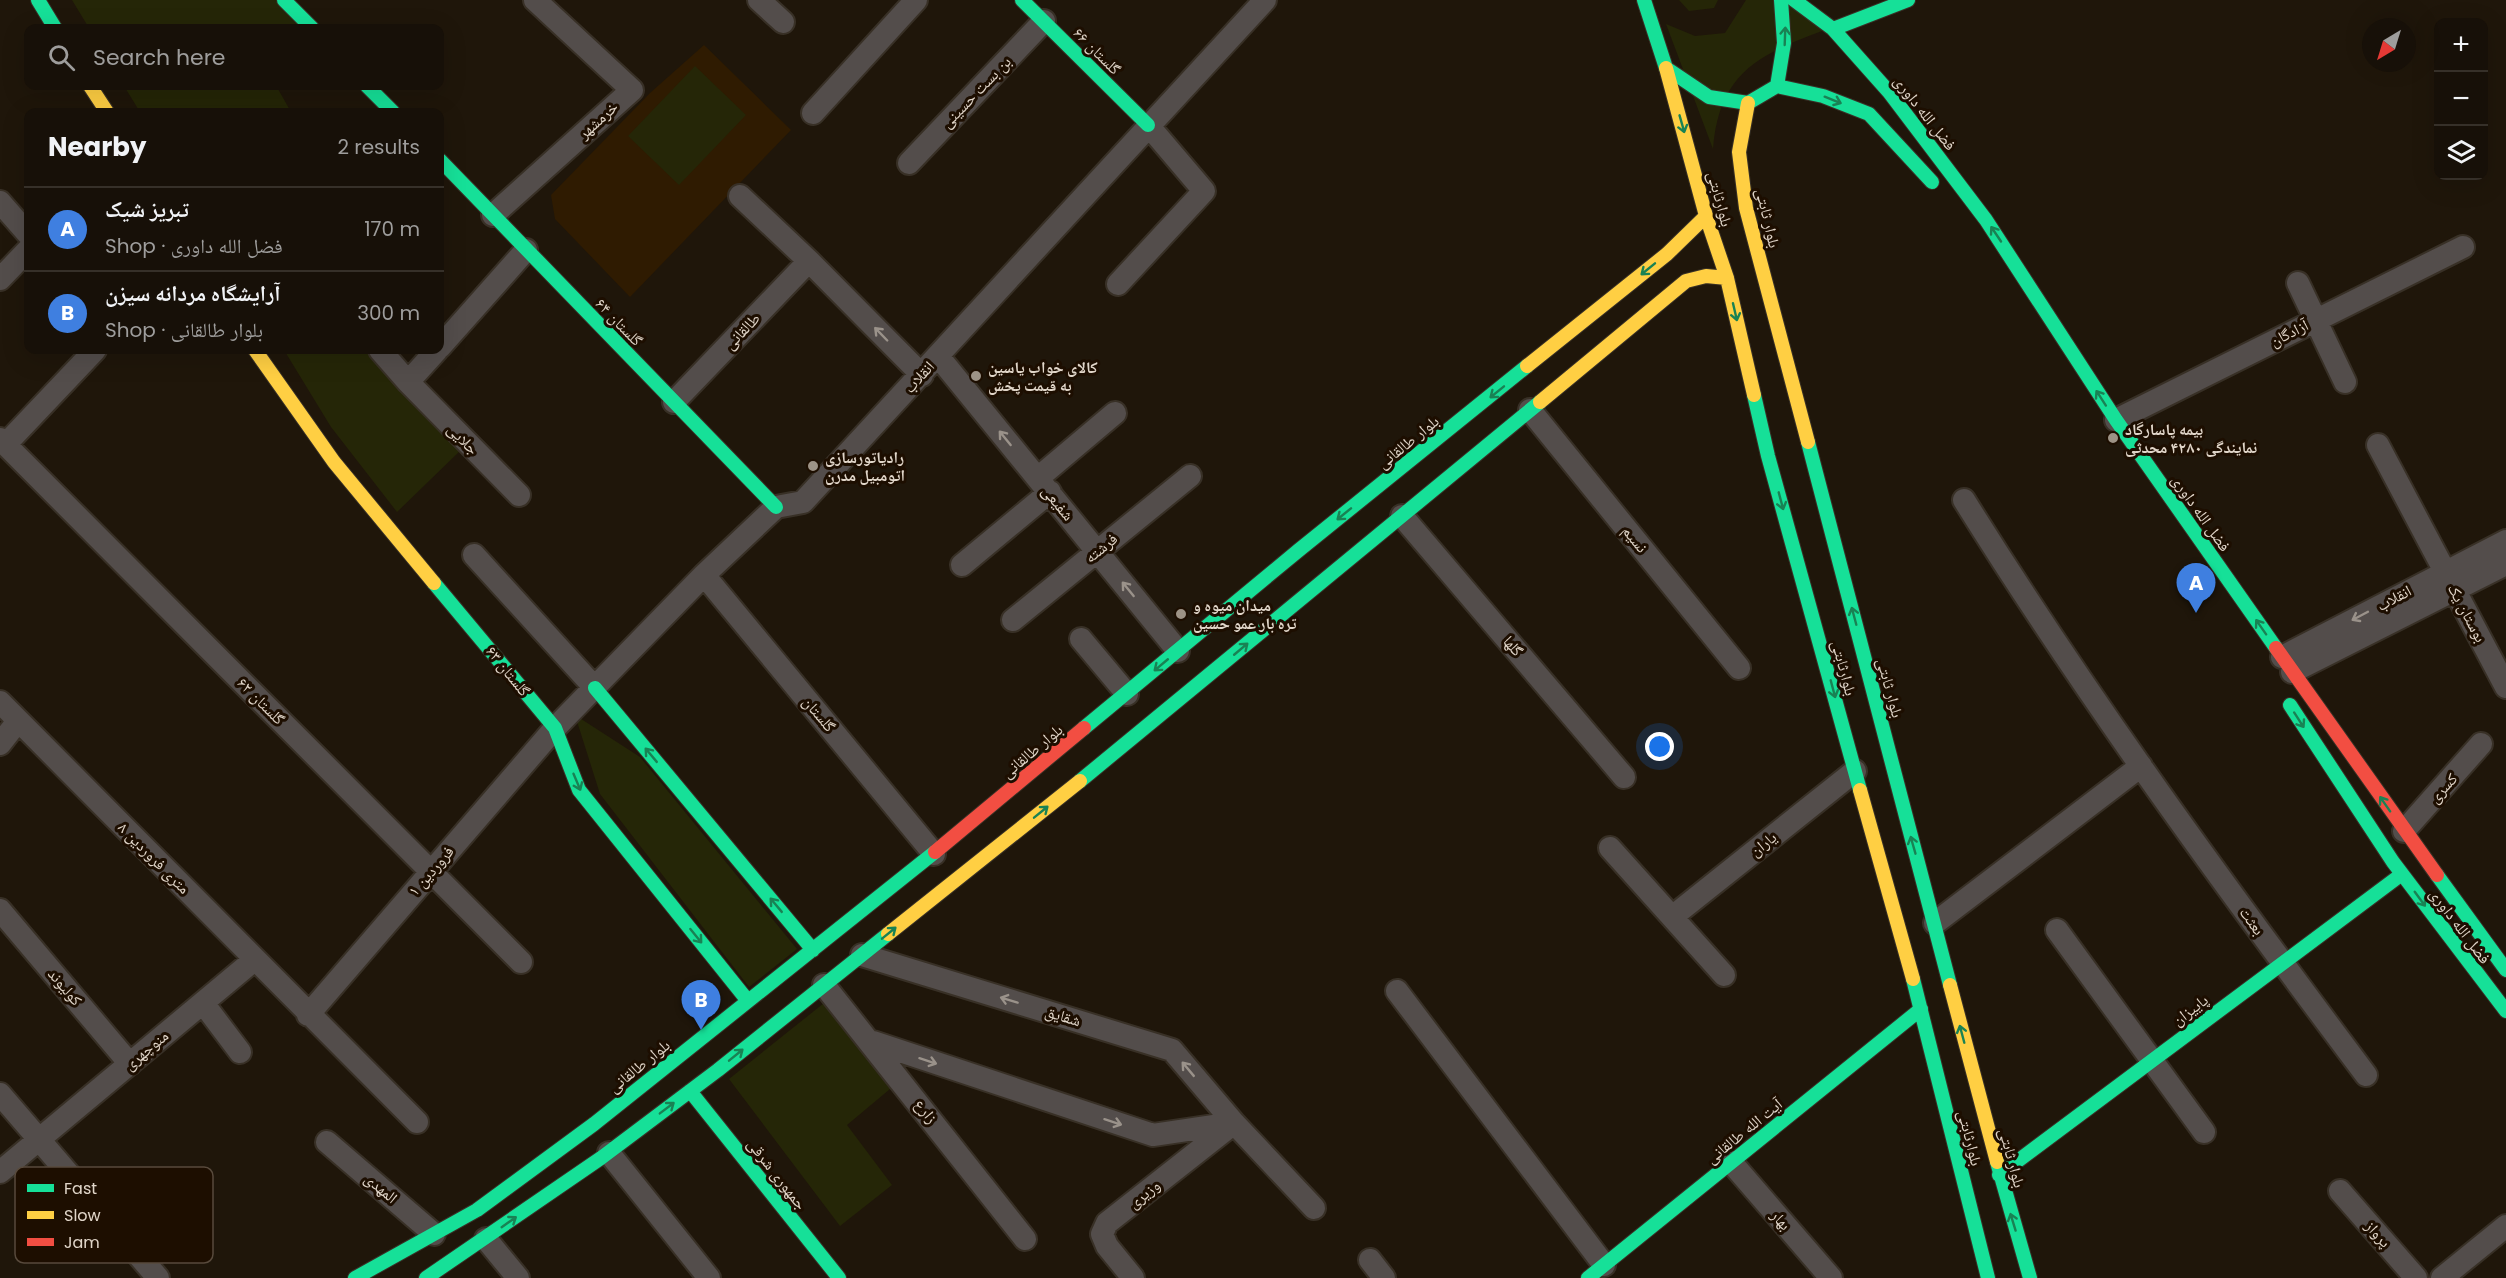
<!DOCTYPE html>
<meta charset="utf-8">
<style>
:root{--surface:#171008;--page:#241e16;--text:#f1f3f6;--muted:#9e9d9c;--line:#363029;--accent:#1a73e8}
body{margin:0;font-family:Poppins,"Noto Naskh Arabic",sans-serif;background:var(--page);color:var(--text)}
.controls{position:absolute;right:18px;top:18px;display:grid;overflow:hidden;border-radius:12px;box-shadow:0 6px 24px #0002}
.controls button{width:54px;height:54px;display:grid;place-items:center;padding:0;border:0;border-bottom:2px solid var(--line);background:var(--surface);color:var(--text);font:30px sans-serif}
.compass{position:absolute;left:2362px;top:18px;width:54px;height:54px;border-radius:50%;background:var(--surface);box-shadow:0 6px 24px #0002;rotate:218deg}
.you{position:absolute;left:1660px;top:747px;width:21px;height:21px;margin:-15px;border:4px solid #fff;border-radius:50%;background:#1a73e8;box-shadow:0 0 0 9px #1a73e833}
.badge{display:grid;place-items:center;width:39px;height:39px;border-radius:50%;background:var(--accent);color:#fff;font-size:20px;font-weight:700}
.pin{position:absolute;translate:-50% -50px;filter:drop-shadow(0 2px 3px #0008)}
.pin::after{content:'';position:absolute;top:32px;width:21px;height:18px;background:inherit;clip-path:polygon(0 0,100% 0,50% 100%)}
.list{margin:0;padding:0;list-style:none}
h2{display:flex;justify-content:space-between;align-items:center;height:78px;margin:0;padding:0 24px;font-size:26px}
h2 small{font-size:20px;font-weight:400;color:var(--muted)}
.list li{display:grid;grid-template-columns:39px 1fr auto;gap:18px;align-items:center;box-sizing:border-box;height:84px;padding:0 24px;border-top:2px solid var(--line)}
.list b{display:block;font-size:22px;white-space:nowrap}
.list p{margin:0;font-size:20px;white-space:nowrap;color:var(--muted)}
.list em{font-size:20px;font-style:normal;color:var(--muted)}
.icon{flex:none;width:33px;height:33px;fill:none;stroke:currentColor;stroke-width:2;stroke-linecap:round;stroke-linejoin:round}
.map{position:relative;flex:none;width:2506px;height:1278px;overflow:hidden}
.search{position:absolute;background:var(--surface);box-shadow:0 6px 24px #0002;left:24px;top:24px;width:420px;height:66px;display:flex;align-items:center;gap:15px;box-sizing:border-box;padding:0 21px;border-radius:12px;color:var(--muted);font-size:22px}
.panel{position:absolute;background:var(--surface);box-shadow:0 6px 24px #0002;left:24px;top:108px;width:420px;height:246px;border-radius:12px}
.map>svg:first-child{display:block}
.built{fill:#2f1b01}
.green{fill:#252607}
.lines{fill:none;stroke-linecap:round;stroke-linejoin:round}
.street-casing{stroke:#383026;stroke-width:26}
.fast-casing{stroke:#383026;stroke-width:16}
.slow-casing{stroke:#383026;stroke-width:16}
.jam-casing{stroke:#383026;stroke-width:16}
.street{stroke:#534d4b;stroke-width:22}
.fast{stroke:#16e098;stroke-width:14}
.slow{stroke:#ffcf43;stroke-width:14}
.jam{stroke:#f24e42;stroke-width:14}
.oneway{stroke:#198254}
.oneway2{stroke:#9a928a}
.poi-dot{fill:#9d9386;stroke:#1d0e00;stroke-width:2}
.labels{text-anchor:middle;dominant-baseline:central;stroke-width:6;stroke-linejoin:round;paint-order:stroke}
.street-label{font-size:16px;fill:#e1d6c9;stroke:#1d0e00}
.poi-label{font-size:16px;font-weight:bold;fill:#e1d6c9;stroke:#1d0e00;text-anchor:start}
.key{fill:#1d0e00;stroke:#584a3c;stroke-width:1.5}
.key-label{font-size:16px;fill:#e1d6c9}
</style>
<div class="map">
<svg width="2506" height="1278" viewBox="0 0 2506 1278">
<rect width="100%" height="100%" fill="#1f160a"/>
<path class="built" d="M704,45L791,130L630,297L555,219L551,195L650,93Z"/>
<path class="green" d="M72,0H277L306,28H89Z
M1679,0H1718L1714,8L1689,11Z
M1746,0H1794L1822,31C1757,55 1719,74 1713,149L1666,24L1695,36L1725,33Z
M695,66L746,115L679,185L628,136Z
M124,86H281L278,89L291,112H140Z
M284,350H372L463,448L397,512L331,427Z
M575,715L640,757L797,949L749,987L600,794Z
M829,999L896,1084L847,1125L892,1185L840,1226L729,1079Z"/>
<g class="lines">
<g class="street-casing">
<path id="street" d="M759,0L783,22
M813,113L916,0
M909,163L1044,21
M740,196L809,261L922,375
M0,202L28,234
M493,215L632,90L535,0
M0,279L28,250
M2298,283L2345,382
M1118,284L1204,191L1148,125
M440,347L526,250
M380,350L408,382L519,495
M938,356L1178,651
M408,382L437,350
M674,402L809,261
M1530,410L1739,668
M2116,420L2463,247
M0,439L521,962
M6,444L95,350
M2378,445L2506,687
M1038,478L1115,413
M1964,500C2088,699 2226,888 2366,1075
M1402,516L1624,777
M474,555L595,688
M962,565L1050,492
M704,575L934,854
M1013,620L1190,476
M1081,639L1127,694
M2282,657L2506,541
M2292,672L2506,564
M0,702L417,1122
M0,744L18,721
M2404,831L2481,744
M1610,848L1724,975
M0,910L130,1064
M1672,917L1855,771
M1935,923L2141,766
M2057,930L2204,1132
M862,955L1172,1050L1234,1123L1153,1135L873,1042
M824,985L1025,1239
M1397,991L1604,1265
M203,1003L240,1052
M308,1015L555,728L704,575L776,507L803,502L1265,0
M0,1094L158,1278
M327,1142L434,1234
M609,1153L709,1278
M1731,1162L1831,1278
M0,1172L254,960
M2340,1191L2416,1278
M486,1239L518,1278
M1370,1260L1384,1278
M1133,1278L1107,1246L1102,1234L1107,1223L1234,1123L1314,1208
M2442,1278L2506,1226"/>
</g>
<g class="fast-casing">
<path id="fast" d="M38,0L55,28
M284,0L312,28
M1022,0L1148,125
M1644,0L1666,68L1709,97L1748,103L1777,86L1784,43L1781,0
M1794,0L1833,29L1889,92L1986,220L2116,420L2276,648
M1833,29L1908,0
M367,86L393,112
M1777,86L1823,96L1869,114L1932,182
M440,160L776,507
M1754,395L1768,456L1860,790
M1808,442L1950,985
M434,583L555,728L579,790L748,1001
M595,688L813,950
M2290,705L2393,862L2506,1011
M1084,728L1299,550L1527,366
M1080,781L1540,402
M2437,875L2506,970
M1913,979L1988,1278
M690,1091L839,1278
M1997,1162L2030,1278
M1999,1175L2402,874
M355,1278L477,1210L594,1124L935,852
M426,1278L601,1158L718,1070L888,934
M1588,1278L1921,1009"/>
</g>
<g class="slow-casing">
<path id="slow" d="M1666,68L1706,216L1727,278L1754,395
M90,86L107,112
M1748,103L1739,152L1746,208L1808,442
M255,350L334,462L434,583
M1527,366L1667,254L1706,216
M1540,402L1686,281L1706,276L1727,278
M1860,790L1913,979
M888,934L1080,781
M1950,985L1997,1162"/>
</g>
<g class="jam-casing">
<path id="jam" d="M2276,648L2437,875
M935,852L1084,728"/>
</g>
<use href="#street" class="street"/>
<use href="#fast" class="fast"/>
<use href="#slow" class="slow"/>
<use href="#jam" class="jam"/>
</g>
<defs><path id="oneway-shaft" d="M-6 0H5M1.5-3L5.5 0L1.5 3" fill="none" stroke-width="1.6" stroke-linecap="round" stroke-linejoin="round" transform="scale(1.5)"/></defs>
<g class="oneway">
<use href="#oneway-shaft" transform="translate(1785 36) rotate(-88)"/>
<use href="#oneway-shaft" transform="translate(1833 100) rotate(22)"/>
<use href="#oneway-shaft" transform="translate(1682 124) rotate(74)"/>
<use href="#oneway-shaft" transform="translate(1996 234) rotate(-124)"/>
<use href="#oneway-shaft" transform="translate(1648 269) rotate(141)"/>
<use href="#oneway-shaft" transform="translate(1735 312) rotate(77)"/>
<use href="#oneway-shaft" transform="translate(1497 392) rotate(141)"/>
<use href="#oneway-shaft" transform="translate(2101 398) rotate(-123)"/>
<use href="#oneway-shaft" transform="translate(1781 501) rotate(75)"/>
<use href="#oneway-shaft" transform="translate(1344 514) rotate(141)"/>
<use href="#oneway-shaft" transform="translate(1854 616) rotate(-105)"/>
<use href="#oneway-shaft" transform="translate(2261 627) rotate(-125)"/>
<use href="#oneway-shaft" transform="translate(1241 649) rotate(-40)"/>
<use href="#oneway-shaft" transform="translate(1161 665) rotate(140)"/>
<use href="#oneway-shaft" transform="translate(1833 689) rotate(75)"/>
<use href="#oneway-shaft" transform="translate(2299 720) rotate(57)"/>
<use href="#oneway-shaft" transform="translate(651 755) rotate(-130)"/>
<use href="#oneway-shaft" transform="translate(577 782) rotate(67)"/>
<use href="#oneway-shaft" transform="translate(2385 804) rotate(-125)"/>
<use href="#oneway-shaft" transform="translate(1041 812) rotate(-39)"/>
<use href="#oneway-shaft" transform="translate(1913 845) rotate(-106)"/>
<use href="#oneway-shaft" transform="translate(2420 899) rotate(54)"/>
<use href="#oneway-shaft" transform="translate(776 905) rotate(-130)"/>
<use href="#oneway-shaft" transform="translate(889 933) rotate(-39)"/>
<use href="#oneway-shaft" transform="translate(696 936) rotate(51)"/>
<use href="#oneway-shaft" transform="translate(1962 1034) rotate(-105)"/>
<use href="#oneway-shaft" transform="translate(736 1055) rotate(-39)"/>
<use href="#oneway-shaft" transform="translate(667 1108) rotate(-37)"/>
<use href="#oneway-shaft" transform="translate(509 1222) rotate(-35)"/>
<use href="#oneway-shaft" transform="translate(2013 1222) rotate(-107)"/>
</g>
<g class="oneway2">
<use href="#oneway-shaft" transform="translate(881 334) rotate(-134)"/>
<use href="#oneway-shaft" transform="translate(1005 438) rotate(-129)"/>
<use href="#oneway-shaft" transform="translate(1128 589) rotate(-129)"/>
<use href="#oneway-shaft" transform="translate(2360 616) rotate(152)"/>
<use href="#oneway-shaft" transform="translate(1009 1000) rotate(-163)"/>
<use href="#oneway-shaft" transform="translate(928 1061) rotate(18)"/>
<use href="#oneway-shaft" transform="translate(1188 1069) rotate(-130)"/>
<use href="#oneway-shaft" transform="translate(1113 1122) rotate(18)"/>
</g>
<g class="poi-dot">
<circle cx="976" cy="376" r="6"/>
<circle cx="2113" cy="438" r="6"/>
<circle cx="813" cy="466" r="6"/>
<circle cx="1181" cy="614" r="6"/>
</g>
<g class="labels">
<g class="street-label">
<text transform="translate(1097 51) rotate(45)">گلستان ۶۶</text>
<text transform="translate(976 92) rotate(-46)">بن بست حسینی</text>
<text transform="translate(1925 113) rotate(52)">فضل الله داوری</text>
<text transform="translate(598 120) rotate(-42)">خرمشهر</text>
<text transform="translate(1720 199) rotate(75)">بلوارثابتی</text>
<text transform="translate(1768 218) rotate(77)">بلوار ثابتی</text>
<text transform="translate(619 322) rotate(46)">گلستان ۶۴</text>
<text transform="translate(742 331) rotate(-46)">طالقانی</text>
<text transform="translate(2289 333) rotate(-27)">آزادگان</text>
<text transform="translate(919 377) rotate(-48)">انقلاب</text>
<text transform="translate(463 439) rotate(45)">جلایی</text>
<text transform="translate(1408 442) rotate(-39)">بلوار طالقانی</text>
<text transform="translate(1058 503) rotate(51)">شفیعی</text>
<text transform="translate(2201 513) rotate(55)">فضل الله داوری</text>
<text transform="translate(1635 539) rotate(51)">نسیم</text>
<text transform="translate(1101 548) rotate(-39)">فرشته</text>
<text transform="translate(2394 598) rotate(-28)">انقلاب</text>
<text transform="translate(2467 613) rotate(62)">بوستان یک</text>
<text transform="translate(1513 646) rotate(50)">گلها</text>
<text transform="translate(1844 668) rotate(75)">بلوارثابتی</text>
<text transform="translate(508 671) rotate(51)">گلستان ۶۳</text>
<text transform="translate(1890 688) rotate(75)">بلوار ثابتی</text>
<text transform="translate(261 701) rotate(45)">گلستان ۶۲</text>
<text transform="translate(819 714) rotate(50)">گلستان</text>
<text transform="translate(1032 751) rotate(-40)">بلوار طالقانی</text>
<text transform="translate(2443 788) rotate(-48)">کسری</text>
<text transform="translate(1763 844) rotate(-38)">یاران</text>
<text transform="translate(154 858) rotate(45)">۸ متری فروردین</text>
<text transform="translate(431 871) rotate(-49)">فروردین ۱</text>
<text transform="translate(2252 921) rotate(54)">بعثت</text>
<text transform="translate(2460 926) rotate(53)">فضل الله داوری</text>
<text transform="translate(65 987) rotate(50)">کولیوند</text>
<text transform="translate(2190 1010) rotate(-37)">پاییزان</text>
<text transform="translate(1063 1016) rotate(17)">شقایق</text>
<text transform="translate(146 1050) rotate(-40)">منوچهری</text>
<text transform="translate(639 1066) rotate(-39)">بلوار طالقانی</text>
<text transform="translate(926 1111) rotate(52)">زارع</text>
<text transform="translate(1744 1131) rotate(-39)">آیت الله طالقانی</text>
<text transform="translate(1970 1138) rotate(76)">بلوارثابتی</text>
<text transform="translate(2012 1158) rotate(75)">بلوار ثابتی</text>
<text transform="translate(777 1174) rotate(52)">جمهوری شرقی</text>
<text transform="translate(381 1188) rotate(40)">المهدی</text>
<text transform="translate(1144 1194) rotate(-38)">وزیری</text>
<text transform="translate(1781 1220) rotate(49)">بهار</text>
<text transform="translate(2378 1234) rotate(49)">پرواز</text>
</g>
<g class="poi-label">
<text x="988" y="367">کالای خواب یاسین<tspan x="988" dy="18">به قیمت پخش</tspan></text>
<text x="2125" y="429">بیمه پاسارگاد<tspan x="2125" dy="18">نمایندگی ۴۲۸۰ محدثی</tspan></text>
<text x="825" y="457">رادیاتورسازی<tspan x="825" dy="18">اتومبیل مدرن</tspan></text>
<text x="1193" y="605">میدان میوه و<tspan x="1193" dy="18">تره بار عمو حسین</tspan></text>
</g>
</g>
<rect x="15" y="1167" width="198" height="96" rx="9" class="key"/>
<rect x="27" y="1184" width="27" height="8" fill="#16e098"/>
<rect x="27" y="1211" width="27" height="8" fill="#ffcf43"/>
<rect x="27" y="1238" width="27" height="8" fill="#f24e42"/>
<g class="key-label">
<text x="64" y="1194">Fast</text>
<text x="64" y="1221">Slow</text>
<text x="64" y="1248">Jam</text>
</g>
</svg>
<div class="controls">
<button>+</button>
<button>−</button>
<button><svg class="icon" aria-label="layers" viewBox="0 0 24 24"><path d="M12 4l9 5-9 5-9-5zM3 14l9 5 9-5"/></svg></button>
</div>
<svg class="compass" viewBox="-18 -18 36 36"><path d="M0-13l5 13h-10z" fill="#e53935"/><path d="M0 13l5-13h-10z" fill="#9e9d9c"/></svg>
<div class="you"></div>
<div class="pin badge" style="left:2196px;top:613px;background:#3f7fe0">A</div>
<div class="pin badge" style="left:701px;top:1030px;background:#3f7fe0">B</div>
<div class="search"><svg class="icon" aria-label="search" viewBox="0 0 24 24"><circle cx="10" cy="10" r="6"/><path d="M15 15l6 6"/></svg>Search here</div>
<section class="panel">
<h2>Nearby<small>2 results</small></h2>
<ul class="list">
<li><span class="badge" style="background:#3f7fe0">A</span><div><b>تبریز شیک</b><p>Shop · فضل الله داوری</p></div><em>170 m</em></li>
<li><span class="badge" style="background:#3f7fe0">B</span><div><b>آرایشگاه مردانه سیزن</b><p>Shop · بلوار طالقانی</p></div><em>300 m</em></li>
</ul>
</section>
</div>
